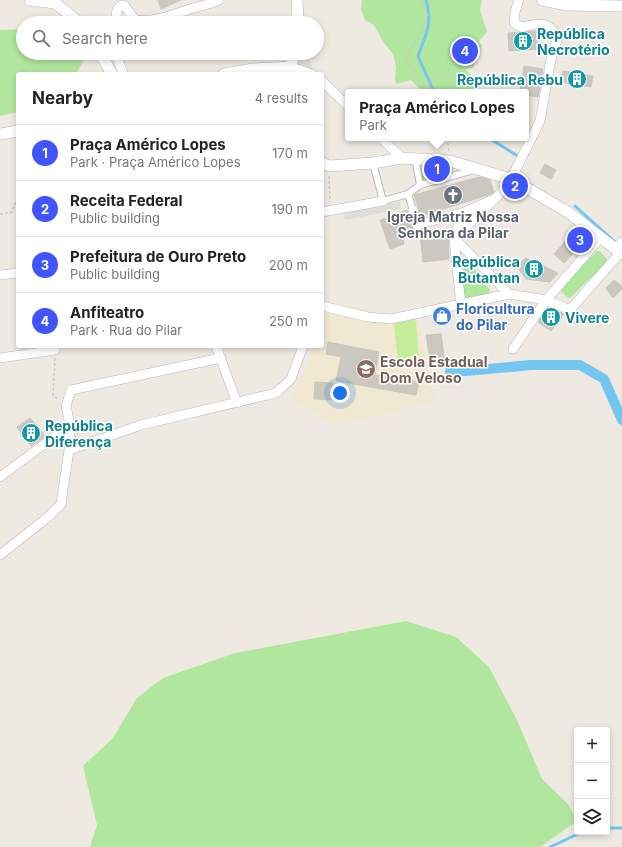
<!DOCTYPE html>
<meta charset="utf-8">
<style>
:root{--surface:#fff;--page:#f2f2f2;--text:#222;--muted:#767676;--line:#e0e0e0;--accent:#4055fc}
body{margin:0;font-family:Inter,sans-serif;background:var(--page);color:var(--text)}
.controls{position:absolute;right:12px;bottom:12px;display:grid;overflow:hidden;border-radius:4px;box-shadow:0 2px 6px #0003}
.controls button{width:36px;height:36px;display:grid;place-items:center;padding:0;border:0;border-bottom:1px solid var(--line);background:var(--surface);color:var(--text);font:20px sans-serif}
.you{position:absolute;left:340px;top:393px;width:14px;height:14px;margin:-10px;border:3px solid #fff;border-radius:50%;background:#1a73e8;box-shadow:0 0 0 6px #1a73e833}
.badge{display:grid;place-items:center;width:26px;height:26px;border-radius:50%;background:var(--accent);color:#fff;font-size:13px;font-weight:700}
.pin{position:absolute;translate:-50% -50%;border:2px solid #fff;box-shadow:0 1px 4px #0006}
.popup{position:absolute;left:345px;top:89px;width:184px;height:52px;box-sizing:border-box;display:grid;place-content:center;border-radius:4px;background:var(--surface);filter:drop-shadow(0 1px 3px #0005);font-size:13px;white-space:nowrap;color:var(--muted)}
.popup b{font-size:15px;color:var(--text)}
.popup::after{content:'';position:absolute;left:50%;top:100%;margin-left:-8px;border:8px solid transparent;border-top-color:var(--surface)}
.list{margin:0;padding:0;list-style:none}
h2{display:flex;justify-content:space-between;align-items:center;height:52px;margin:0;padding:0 16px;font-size:17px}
h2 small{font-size:13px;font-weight:400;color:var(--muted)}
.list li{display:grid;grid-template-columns:26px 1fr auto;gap:12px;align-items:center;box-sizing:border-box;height:56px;padding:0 16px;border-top:1px solid var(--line)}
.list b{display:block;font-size:15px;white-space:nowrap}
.list p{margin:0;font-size:13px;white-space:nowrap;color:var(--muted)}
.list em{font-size:13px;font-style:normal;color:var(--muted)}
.icon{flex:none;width:22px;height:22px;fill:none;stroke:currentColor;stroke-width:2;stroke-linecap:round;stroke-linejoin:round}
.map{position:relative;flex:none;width:622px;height:847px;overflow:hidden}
.search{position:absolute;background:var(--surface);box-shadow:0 2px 6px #0003;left:16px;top:16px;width:308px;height:44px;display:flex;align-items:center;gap:10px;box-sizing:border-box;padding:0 14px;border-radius:22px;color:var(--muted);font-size:15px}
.panel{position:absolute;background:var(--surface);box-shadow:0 2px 6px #0003;left:16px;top:72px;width:308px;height:276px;border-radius:4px}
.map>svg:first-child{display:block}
.education{fill:#f0e8d1}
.green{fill:#b0e69d}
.pitch{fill:#c3ed99}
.plaza{fill:#dfddd8}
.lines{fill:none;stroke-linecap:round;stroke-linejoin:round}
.stream{stroke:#74c6f1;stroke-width:3}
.canal{stroke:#74c6f1;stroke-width:10}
.building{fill:#cbc8bf;stroke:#cbc6ba}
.pedestrian-casing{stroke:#b4b6c1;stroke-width:8}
.minor-casing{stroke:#b4b6c1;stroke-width:10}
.tertiary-casing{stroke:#b4b6c1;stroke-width:12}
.path{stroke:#c9c9c9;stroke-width:1.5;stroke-dasharray:3 2;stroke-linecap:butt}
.pedestrian{stroke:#fff;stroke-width:6}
.minor{stroke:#fff;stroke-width:9}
.tertiary{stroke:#fff;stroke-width:11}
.labels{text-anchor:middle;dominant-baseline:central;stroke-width:3;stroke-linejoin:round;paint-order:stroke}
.culture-label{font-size:14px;font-weight:bold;fill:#0d838f;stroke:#fff;text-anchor:start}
.worship-label{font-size:14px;font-weight:bold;fill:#5b616d;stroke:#fff}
.shop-label{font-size:14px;font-weight:bold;fill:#366cbe;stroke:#fff;text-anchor:start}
.education-label{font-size:14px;font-weight:bold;fill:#785e54;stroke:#fff;text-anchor:start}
</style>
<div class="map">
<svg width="622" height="847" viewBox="0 0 622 847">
<rect width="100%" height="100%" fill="#efeae1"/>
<path class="education" d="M341,304L388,316L416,311L435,403L334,426L292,398L314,346H322V322L326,309L331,306Z"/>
<path class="green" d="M362,0H482L480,10L487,32L478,43L482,45L473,68L465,69L477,81L472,92H423L411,80L397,84L395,80L396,67L393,54L384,43L374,25L365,20L361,9Z
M23,29V53H80L84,59L76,74H18V112L0,116V30Z
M422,157L452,166L453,171L422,180Z
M597,251H600L608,261L570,298H568L561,291V288Z
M464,259H467L490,290L489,295L461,299Z
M406,621L456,637L489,667L517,720L542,779L568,804L577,821L540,847H90L97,825L83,766L113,738L137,698L163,678L235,653Z"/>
<path class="pitch" d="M415,313L419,356L398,359L393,316Z"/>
<path class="plaza" d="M287,53H307L315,74L279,67Z
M400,202L401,209L345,220L343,213Z"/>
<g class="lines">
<path class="stream" d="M426,0C433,24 426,34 418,56L434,92
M489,138L516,155
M575,206L614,241
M607,828H622
M550,847L582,832"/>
<path class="canal" d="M450,371H466L531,365H580L604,379L622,420"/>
</g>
<path class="building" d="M158,0H181L161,9Z
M537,31L538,49L509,51L508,33Z
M524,66L543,69L538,97L526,95V92H520Z
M563,71L593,76L591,87L560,82Z
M545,164L556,170L551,179L540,173Z
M479,177L490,180L494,192L491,194L421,216L414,195Z
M407,210L415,235L403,239L404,244L390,249L380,220Z
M577,228L589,237L564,263L554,254Z
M448,230L449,259L423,262L420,235Z
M526,258L558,273L550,282L526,279L516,265Z
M614,280L622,286V289L613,298L606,288Z
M549,308L564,314L551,331L538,322Z
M441,334L445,363L431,365L426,335Z
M328,342L379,352L375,375L419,382L416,395L336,381L341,357L326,354Z
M315,382L333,383L332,400L314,399Z
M30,418L45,436L31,446L17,427Z"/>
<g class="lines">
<g class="pedestrian-casing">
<path id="pedestrian" d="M412,161L416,162L420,185L408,194L413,210
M373,163L383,201L408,194
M420,185L474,170"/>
</g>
<g class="minor-casing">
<path id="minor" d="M115,23L117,10L121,5H124L135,20C159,22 171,15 193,8C201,6 211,4 219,0
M116,53L123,74
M291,67L312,74
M322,81L348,106
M381,138L402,158
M413,210L417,225L462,213L491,200
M322,212L383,201
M601,237L546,300L570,310L620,253
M616,249L622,242
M0,275L18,273
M509,294L454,238L498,196L511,179L540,121L551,59L558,37C546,19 540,24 521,27L514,23L515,12L519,0
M322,306L368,317L391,319L509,294L546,300L513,349
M461,306L454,238L462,213
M216,346L237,403
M0,358L55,350L54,346
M69,450L141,425L276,393L291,379L303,346
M0,477L70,425
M0,555L48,517L61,504L69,450L70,425L66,406L71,390L221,358"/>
</g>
<g class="tertiary-casing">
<path id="tertiary" d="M30,0L55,3L80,23
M297,0L298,23
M542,0L567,5L622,6
M100,53L112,74
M224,74L253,69L291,67L294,53
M0,134L18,131
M322,163L329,166L373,163L402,158L450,161L511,179L568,212L622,254"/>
</g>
<path class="path" d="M421,0L428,14L421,33L406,59L425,92
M423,88L447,73L454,61
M447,138L449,151
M329,176L330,202
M0,214L11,213L18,198
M55,358L53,396L59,400"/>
<use href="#pedestrian" class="pedestrian"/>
<use href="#minor" class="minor"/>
<use href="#tertiary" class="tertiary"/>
</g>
<defs>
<g id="building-disc" transform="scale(1)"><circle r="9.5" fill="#0f9aa8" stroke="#fff"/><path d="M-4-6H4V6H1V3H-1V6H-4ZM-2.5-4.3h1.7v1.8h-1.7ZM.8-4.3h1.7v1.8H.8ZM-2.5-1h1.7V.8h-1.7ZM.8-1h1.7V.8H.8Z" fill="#fff"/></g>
<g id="church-disc" transform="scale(1)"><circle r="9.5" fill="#6b7280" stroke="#fff"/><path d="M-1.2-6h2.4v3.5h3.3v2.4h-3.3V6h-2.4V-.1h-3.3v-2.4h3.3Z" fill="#fff"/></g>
<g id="shop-disc" transform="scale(1)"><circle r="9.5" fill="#3f7fe0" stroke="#fff"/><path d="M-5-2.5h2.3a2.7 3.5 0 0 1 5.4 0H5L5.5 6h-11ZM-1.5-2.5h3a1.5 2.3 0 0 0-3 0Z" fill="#fff"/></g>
<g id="school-disc" transform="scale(1)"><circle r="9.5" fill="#8d6e63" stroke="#fff"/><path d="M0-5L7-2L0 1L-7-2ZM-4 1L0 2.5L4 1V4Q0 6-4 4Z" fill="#fff"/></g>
</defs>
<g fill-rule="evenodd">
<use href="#building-disc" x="523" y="41"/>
<use href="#building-disc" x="577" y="79"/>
<use href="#church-disc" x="453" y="195"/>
<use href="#building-disc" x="534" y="269"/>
<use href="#shop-disc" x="442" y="316"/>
<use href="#building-disc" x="551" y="317"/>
<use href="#school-disc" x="366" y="369"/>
<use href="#building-disc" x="31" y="433"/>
</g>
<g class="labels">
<g class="culture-label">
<text x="537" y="33">República<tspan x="537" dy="16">Necrotério</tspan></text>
<text x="563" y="79" text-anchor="end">República Rebu</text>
<text x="520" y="261" text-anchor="end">República<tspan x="520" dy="16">Butantan</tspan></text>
<text x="565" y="317">Vivere</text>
<text x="45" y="425">República<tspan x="45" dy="16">Diferença</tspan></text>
</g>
<g class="worship-label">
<text x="453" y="216">Igreja Matriz Nossa<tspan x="453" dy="16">Senhora da Pilar</tspan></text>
</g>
<g class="shop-label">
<text x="456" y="308">Floricultura<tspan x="456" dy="16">do Pilar</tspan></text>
</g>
<g class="education-label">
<text x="380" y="361">Escola Estadual<tspan x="380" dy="16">Dom Veloso</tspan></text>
</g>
</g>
</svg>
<div class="controls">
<button>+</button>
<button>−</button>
<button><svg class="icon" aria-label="layers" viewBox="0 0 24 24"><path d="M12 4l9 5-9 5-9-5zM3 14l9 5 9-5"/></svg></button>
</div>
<div class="you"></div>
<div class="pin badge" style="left:437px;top:169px">1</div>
<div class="popup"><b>Praça Américo Lopes</b>Park</div>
<div class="pin badge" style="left:515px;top:186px">2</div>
<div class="pin badge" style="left:580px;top:240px">3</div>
<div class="pin badge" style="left:465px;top:51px">4</div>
<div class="search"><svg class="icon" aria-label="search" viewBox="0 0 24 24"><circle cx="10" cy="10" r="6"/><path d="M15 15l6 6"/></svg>Search here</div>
<section class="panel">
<h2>Nearby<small>4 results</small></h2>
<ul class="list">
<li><span class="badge">1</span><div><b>Praça Américo Lopes</b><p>Park · Praça Américo Lopes</p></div><em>170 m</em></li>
<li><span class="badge">2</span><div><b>Receita Federal</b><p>Public building</p></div><em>190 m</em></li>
<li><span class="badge">3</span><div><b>Prefeitura de Ouro Preto</b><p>Public building</p></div><em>200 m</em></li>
<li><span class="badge">4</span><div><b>Anfiteatro</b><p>Park · Rua do Pilar</p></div><em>250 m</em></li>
</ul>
</section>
</div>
